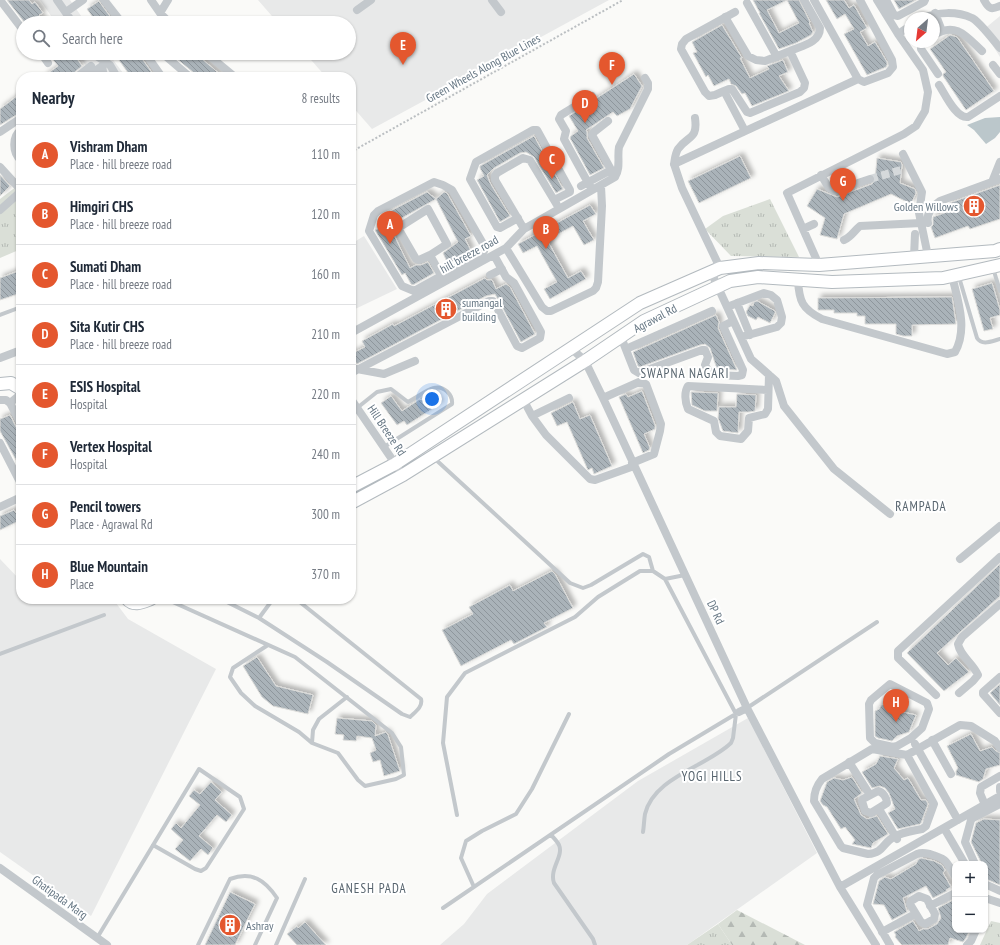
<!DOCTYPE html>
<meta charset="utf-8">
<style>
:root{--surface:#fff;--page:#f2f2f3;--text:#1f2937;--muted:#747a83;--line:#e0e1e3;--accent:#e4572e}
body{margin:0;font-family:"PT Sans Narrow",sans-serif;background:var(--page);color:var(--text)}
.controls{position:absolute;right:12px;bottom:12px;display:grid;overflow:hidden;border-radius:8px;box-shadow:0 1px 3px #0004}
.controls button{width:36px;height:36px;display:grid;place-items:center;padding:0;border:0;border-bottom:1px solid var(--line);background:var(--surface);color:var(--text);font:20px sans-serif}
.compass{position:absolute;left:904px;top:12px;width:36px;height:36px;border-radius:50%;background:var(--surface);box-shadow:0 1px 3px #0004;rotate:208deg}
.you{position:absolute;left:432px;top:399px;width:14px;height:14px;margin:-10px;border:3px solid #fff;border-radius:50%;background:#1a73e8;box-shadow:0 0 0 6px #1a73e833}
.badge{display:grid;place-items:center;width:26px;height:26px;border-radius:50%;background:var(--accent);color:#fff;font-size:13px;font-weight:700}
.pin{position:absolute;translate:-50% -33px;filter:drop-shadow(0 1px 2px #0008)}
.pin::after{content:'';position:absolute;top:21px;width:14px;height:12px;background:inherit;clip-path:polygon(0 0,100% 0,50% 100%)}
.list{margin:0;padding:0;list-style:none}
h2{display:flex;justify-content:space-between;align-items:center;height:52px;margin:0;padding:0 16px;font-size:17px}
h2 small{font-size:13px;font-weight:400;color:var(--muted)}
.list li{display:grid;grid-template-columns:26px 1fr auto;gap:12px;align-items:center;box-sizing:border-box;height:60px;padding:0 16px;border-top:1px solid var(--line)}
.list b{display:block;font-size:15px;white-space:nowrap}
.list p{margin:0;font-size:13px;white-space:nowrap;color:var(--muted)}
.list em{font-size:13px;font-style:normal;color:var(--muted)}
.icon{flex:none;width:22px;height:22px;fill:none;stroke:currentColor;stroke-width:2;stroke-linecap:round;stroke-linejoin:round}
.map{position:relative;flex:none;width:1000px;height:945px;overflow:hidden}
.search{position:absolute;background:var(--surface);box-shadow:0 1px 3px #0004;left:16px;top:16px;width:340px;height:44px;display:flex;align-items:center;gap:10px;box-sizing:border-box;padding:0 14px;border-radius:22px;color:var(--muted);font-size:15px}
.panel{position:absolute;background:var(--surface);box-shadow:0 1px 3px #0004;left:16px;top:72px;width:340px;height:532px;border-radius:16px}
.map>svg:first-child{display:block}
.built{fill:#e8e9e9}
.grass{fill:url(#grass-tufts)}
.forest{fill:url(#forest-firs)}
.water{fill:#bbc7cb}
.building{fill:url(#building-back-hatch);stroke:#dcdcda;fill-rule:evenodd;filter:url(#shadow)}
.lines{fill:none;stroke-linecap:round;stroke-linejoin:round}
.street-tunnel{stroke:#d5d9db;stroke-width:8;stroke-dasharray:8 4;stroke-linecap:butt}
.secondary-casing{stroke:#b3babf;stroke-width:14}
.path{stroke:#bbbfc2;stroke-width:2;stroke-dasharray:2 2;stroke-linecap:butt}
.lane{stroke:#c3c8cc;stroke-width:4}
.street{stroke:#c3c8cc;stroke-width:8}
.secondary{stroke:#fff;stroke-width:12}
.labels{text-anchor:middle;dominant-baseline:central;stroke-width:4;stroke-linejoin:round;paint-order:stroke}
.street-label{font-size:12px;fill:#657683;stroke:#fff}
.poi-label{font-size:12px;fill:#657683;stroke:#fff;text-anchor:start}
.neighbourhood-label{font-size:13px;letter-spacing:1px;fill:#57646e;stroke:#fff}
</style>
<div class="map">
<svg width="1000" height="945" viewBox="0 0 1000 945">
<defs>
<pattern id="grass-tufts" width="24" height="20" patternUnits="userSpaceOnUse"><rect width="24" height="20" fill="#dadfd7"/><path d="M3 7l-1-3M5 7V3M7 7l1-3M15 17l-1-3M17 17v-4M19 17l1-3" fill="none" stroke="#b4b9b4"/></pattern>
<pattern id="forest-firs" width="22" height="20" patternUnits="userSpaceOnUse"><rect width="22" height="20" fill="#dadfd7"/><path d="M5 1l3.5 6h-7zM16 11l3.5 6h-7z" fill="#b4b9b4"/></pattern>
<pattern id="building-back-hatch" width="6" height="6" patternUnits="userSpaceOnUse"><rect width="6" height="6" fill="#aab3b9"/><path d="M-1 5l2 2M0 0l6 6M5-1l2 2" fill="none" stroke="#8e969c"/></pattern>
<filter id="shadow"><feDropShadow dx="3.5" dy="-3.5" stdDeviation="2" flood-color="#0004"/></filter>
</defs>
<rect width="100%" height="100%" fill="#fafaf8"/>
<path class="built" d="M40,0H70L86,23H56Z
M258,0H609L372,129L351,105V77H326L305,53H349V23H278Z
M1000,16V57L983,30Z
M77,53H108L126,77H94Z
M364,236L397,289L351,311V244Z
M0,559L21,581V599H113L128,619L216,669L91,916L0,852Z
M748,718L817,853L687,945H440L464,924L487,894L638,781Z"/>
<path class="grass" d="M21,183V249L0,258V199Z
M770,199L799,257L731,256L705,229L723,216Z
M991,921L1000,923V945H980Z
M718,924L732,945H687Z"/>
<path class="forest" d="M737,910L805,945H732L718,924Z"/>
<path class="water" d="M1000,117V132L995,138L986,144L974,130L967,125L985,118Z"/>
<path class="building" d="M7,0H29L32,4L35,2L43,13L39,15L45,23H25Z
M753,0H799L810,22L809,23L813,32L811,35L796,43L779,49L759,13H760ZM787,0L799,23L779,33L767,10Z
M826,0H844L849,8L854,5L867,28L860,32L868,46L875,42L887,62V65L886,67L867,75L844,34L854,29L845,14L837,19Z
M894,0H916L899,9Z
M99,1L100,3L115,23H97L87,9Z
M722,25L742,58H740L750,78L769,69L767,66L783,60L788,72L779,76L789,91L752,106L745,93L742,94L736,86L731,84L729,79L714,86L708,75L706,77L693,53L697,52L692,42Z
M950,35L957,37L994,91L966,110L943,76V74L946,72L930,49Z
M48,53H73L82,66L69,77H43L58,66Z
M114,53H138L155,77H131Z
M170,53H195L223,77H196L194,73Z
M634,74L642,86L630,109L617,116L613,112L586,130L587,132V138L604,168L590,175L570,138L571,136L578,131L569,116Z
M21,93V112L0,125V109Z
M534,136L563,189L556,193L534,157L526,152L520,153L494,168L487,175L490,183L510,216L500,222L477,180L484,176L480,168V166Z
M740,156L751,178L699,203L688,181Z
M877,158L901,162L902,165L900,183L915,189L916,193L911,204L891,194L844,214L837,239L820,235L825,218L807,206L817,189L837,197L872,184L875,180Z
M0,175L10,186L0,196Z
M1000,185V219L970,229L968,226L935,238L931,227L933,225V217L950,211L947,204Z
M427,192L436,199L389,225L381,216Z
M444,192L447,193L471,236L465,239L471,251L448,264L443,253L458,242L436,199Z
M590,205L596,214L583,221L594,240L584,245L573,226L547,240L568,278L581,271L586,279L550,299L544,289L557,282L537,246L523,253L518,244Z
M389,225L410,268L416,265H421L428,262L434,273L413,285L411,284L405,273L402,275L375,230Z
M21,270V293L0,300V278Z
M485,278L487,280H492L496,289L506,284L510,287L535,334L521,342L495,294L486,296L357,364L351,354L365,347L362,341L393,324L394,326Z
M992,283L1000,310V315L990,318L993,329L984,331L972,289Z
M952,297L956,324L912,325V336H903L896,334V324H865V316H857V313H834V310H818V298Z
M757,301L775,311V313L770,323L758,317L756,320L748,316L746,312L750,305L753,306L754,302Z
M716,315L719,322L718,328L737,370L717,369L710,348L705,344L700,345L640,367L638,366L633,352Z
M642,391L655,425V429L644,434L650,448L649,450L643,453L619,397L626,394L628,397Z
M433,392L440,404L407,425L404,421L397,425L381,403L391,396L402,411L420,399L421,400Z
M691,392L718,393L717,411H705L692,405Z
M737,394L756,395L755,411L749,412H739L738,433L723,431L718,418L719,407H736Z
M573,402L580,419L590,415L612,466L594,474L592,468L588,470L587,468L567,422L557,426L551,413Z
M10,415L16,427L21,432V469L0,431V419Z
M14,510L16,513L21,511V520L0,530V516Z
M1000,564V596L937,653L948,665L956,658L969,672L944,691L907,653Z
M552,571L555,574L573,608L544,623L547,627L514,644L511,640L461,666L442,630L473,614L469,607L510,585L513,591Z
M257,657L276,686L313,695L308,714L273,706L262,697L243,666Z
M1000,684V705L990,693Z
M896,699L902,712L916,715L909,732L897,736L892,741L878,738L875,736V711L879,709L881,705L887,704Z
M337,718L372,721L376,725L375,736L386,732L388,735L400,771L384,776L380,760L373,762L370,753L376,750L372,738L357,736L356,741L343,740L344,735L335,734Z
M971,734L980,751L992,747L996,751L1000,753V765L986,769L983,779L979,782L956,775V771L958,768L947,746Z
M880,756L898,759L894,768L904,780L908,778L921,800H926L928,804L921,823L920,824L898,829L888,813L895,809L889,793L885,788L880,786L872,788L862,772L876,764Z
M852,777L862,793L854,799L861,815L867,819L877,816L888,834L873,843L871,848L852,844L855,840L845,827L841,829L827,807L823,805L820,801L827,782L834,778L843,780Z
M211,782L222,792L215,800L232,815L226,822L217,815L199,836L213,848L208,855L201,849L190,861L175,849L183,840L171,829L176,823L181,828L200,805L189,796L194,790L200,794Z
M984,819L1000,820V885L986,879L987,870L985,869V864H982L971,842L976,823Z
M921,858L934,861L942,865L945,870L943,873L951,887L946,890L947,891L933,898L926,886L903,898L907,912L892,920L884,905L873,904L879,881L885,877L891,879L916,864L918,860Z
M230,892L255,904L235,945H205Z
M955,899V930H970L966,938L963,942L950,938L948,945H902L895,937L896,935L894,932L896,931L913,921L919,931L923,929H928L937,924L941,918L938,908Z
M305,922L326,945H297L287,934L297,926L298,928Z"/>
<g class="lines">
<path class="street-tunnel" d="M870,179L904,169"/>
<g class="secondary-casing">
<path id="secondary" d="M0,384L11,383L21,389
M351,487L395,464L640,303L720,268L759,263L819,265L995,251L1000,249
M351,503L403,475L585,361L644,321L730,281L758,277L832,282L943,278L1000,265
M127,599C134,607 143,602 151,599"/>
</g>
<path class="path" d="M351,152L623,0"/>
<path class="lane" d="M993,268L1000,291
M959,277L977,338C982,346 992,341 1000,339
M0,315L21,307
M357,408L377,392L391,389L408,402C416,398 426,390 434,388C444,385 453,395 452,404L384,447
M434,458L570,583L583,588L591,585L643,554L649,557L653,571
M166,599L295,657L392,733L401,747L404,775L396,779L365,786L358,780L338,753L312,743L299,732L255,706L241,693L230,677L233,668L268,645
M221,599L259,618L327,662L402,714L410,717C415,712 423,707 421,699L296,599
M259,618L273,599
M0,654L104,615
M747,708L877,622
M312,743L313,730L319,719L347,697
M457,815L443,743L447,697L465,673L575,617L598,597L640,571H653L665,579L685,575
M643,832C644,826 644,820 645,814C654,777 706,767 731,743L733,738L736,714L665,579
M551,835C554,838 557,841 559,845C564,856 549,869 554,883L593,939L595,945
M474,887L461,858L466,841L482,831L516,814L532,789L569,714
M443,908L669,754L739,712
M97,938L199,769L240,797L244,809L206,868L201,871L195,869L153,845
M198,945L230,879C252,871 265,880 277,898L255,945
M276,945L305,879"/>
<path class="street" d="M0,0L23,30
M57,0L73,23
M104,0L122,23
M151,0L160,13L168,0
M492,0L501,12
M814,0L858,79L864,82L888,73L893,67L892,60L860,0
M886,0L894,15L898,16L924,2L925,0
M984,0C989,9 991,10 1000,6
M747,3L777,57
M357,10L371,0
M66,12L83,0
M735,12L686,39L682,44L681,49L705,92L709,96L715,95L724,91L745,131
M160,13L170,23
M935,13L942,31
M725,17L748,56L756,60L765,61L790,51
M923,18C937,12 957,11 972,18C979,21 994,41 1000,48
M898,34L910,26
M934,35C956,21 967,37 982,51
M923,42L921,45V49L938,74
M41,53L48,63
M145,53L162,77
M162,53L190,77
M206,53L235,77
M95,55L110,65L117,77
M993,65L1000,74
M77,77L91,66
M87,77L102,66L104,77
M939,85C945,94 956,119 968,117L1000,96
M724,91L729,89H732L747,112L750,113L800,92L804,88L805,83L790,51C801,46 820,43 820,28L804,0
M592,96L561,115L559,119L566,131L564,139L592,190
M608,121L594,132L592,135L615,177
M21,130C12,136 12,153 21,160
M0,132L21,118
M903,154L922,192L919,213L928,256
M674,164C675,159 675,154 678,149C688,135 698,140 695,118
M0,167L20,189L18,194L0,210
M821,175L829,188L834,191L870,179
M434,182L443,185L452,190L485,247L484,251L479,255L414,291L402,286L369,231L374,215L378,211Z
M992,182L1000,162
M581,186L611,170
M518,218L500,228L497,227L470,179L476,162L533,130H537L570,190V192L554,200
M928,223C926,213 932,207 940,201L1000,179
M524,229L495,180V176L497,173L523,158L530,160L557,205
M803,229L814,224
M844,240C851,237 854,231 860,226L921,223
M506,248L542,307L547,311H551L593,291L596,288L598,282L602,206L601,186
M430,255L447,244L428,209L398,228L416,259L419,260L430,255L443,279
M914,257L915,234
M819,265L787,193L904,134L916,126L925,111L928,92L923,70L898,34L877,0
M720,268L682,188L674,164L858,79
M711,272L751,359L776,381L784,406L834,469L890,514
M490,275L502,269
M798,280C799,301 802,309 822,319L947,354L955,352C968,329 958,301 952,276
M737,303L750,335
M727,307L764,293L771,295L777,300L782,317L781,323L777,327L741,337
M351,333L506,248L524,229L615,177C621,168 617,157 619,147L648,89V83L645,78
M621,337L634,370L639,373L702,350H705L708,357L705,365L710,373L714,375L738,376L742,375L743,370L723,326L733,321
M571,348L585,361L603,398L747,708L840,887L876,945
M626,349L712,311
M0,358L21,350
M357,369L384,374L415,361
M351,373L489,301H493L495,304L517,346L522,348L540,338L541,332L514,283L506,277L494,255
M768,390L688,386C684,392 685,402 688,409L714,421L716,432L720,436L741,439L748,431L749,418L765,414L768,409L769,375
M21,394L10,403L21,424
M603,398L639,382L646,384L661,424L660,431L654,454L632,463
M351,399L398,468
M523,399L532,416L546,435L590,479L595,480L634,466
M0,400H6L10,403
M532,416L569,398
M0,443L21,484
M0,507L21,497
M960,559L1000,526
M1000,677L983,692V694L1000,713
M890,684L927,703L929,709L922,728L911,738L897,746L893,747L875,743L870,738L869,704L871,700Z
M959,693L973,681L978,675C973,663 960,656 958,644L962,637L1000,604
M936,695L898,658V651L1000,557
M739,712L747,708
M932,740L951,774
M915,744L958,820
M872,749L907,755L934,804L926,826L922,829C913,831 902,832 894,837C883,842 884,853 868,854L843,848L841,846L814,801C814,794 817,785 822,779Z
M907,755L960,725L971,726L995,741L1000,748
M849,762L870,795
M1000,787V791
M878,791C883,792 887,798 887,803L871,813L865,811L862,801L863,799Z
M985,805L980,793L981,787L1000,776
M879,809L897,839
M944,828L965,864
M975,864L965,842L971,820L973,818L1000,804
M0,868L107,945
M985,884L1000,891
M840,887L1000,796
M919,896L927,899L935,914L934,919L925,924L921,922L910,904L911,901Z
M985,898L1000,903
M930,906L955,893
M882,932L915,914
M890,945L867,905L874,878L877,875L917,854C922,852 925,853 930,854C947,859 946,861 955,876
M967,945L971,941L976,930"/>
<use href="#secondary" class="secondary"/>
</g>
<defs>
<g id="building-disc" transform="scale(1.15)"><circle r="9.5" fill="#e4572e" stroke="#fff"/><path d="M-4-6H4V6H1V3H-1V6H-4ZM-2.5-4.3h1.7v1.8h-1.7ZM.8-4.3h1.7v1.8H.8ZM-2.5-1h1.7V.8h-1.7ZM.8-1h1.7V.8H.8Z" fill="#fff"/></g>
</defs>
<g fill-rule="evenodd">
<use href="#building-disc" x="974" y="206"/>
<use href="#building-disc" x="446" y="309"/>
<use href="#building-disc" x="230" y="925"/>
</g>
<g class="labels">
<g class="street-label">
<text transform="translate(483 68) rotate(-29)">Green Wheels Along Blue Lines</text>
<text transform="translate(469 254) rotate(-29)">hill breeze road</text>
<text transform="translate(655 318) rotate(-28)">Agrawal Rd</text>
<text transform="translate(387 430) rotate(56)">Hill Breeze Rd</text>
<text transform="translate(716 612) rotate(65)">DP Rd</text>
<text transform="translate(60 897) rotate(36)">Ghatipada Marg</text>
</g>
<g class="poi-label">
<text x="958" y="206" text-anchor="end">Golden Willows</text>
<text x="462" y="302">sumangal<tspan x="462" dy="14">building</tspan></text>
<text x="246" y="925">Ashray</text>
</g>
<g class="neighbourhood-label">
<text x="685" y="373">SWAPNA NAGARI</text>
<text x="921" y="506">RAMPADA</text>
<text x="712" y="776">YOGI HILLS</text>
<text x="369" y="888">GANESH PADA</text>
</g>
</g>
</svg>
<div class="controls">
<button>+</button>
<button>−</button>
</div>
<svg class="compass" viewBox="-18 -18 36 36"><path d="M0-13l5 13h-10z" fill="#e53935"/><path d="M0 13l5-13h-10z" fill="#747a83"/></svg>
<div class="you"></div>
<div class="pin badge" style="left:390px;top:244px">A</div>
<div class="pin badge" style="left:546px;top:249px">B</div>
<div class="pin badge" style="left:552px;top:179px">C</div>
<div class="pin badge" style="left:585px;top:123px">D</div>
<div class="pin badge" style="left:403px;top:65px">E</div>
<div class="pin badge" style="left:612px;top:85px">F</div>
<div class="pin badge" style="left:843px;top:201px">G</div>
<div class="pin badge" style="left:896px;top:722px">H</div>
<div class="search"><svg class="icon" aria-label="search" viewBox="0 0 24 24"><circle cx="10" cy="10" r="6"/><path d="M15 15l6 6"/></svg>Search here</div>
<section class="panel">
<h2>Nearby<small>8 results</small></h2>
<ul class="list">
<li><span class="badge">A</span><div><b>Vishram Dham</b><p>Place · hill breeze road</p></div><em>110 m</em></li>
<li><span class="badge">B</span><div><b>Himgiri CHS</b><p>Place · hill breeze road</p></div><em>120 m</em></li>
<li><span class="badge">C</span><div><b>Sumati Dham</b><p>Place · hill breeze road</p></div><em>160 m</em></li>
<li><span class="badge">D</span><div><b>Sita Kutir CHS</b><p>Place · hill breeze road</p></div><em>210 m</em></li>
<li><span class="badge">E</span><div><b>ESIS Hospital</b><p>Hospital</p></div><em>220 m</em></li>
<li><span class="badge">F</span><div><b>Vertex Hospital</b><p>Hospital</p></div><em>240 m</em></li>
<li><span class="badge">G</span><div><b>Pencil towers</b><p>Place · Agrawal Rd</p></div><em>300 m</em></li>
<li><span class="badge">H</span><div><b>Blue Mountain</b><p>Place</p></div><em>370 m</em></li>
</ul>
</section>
</div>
